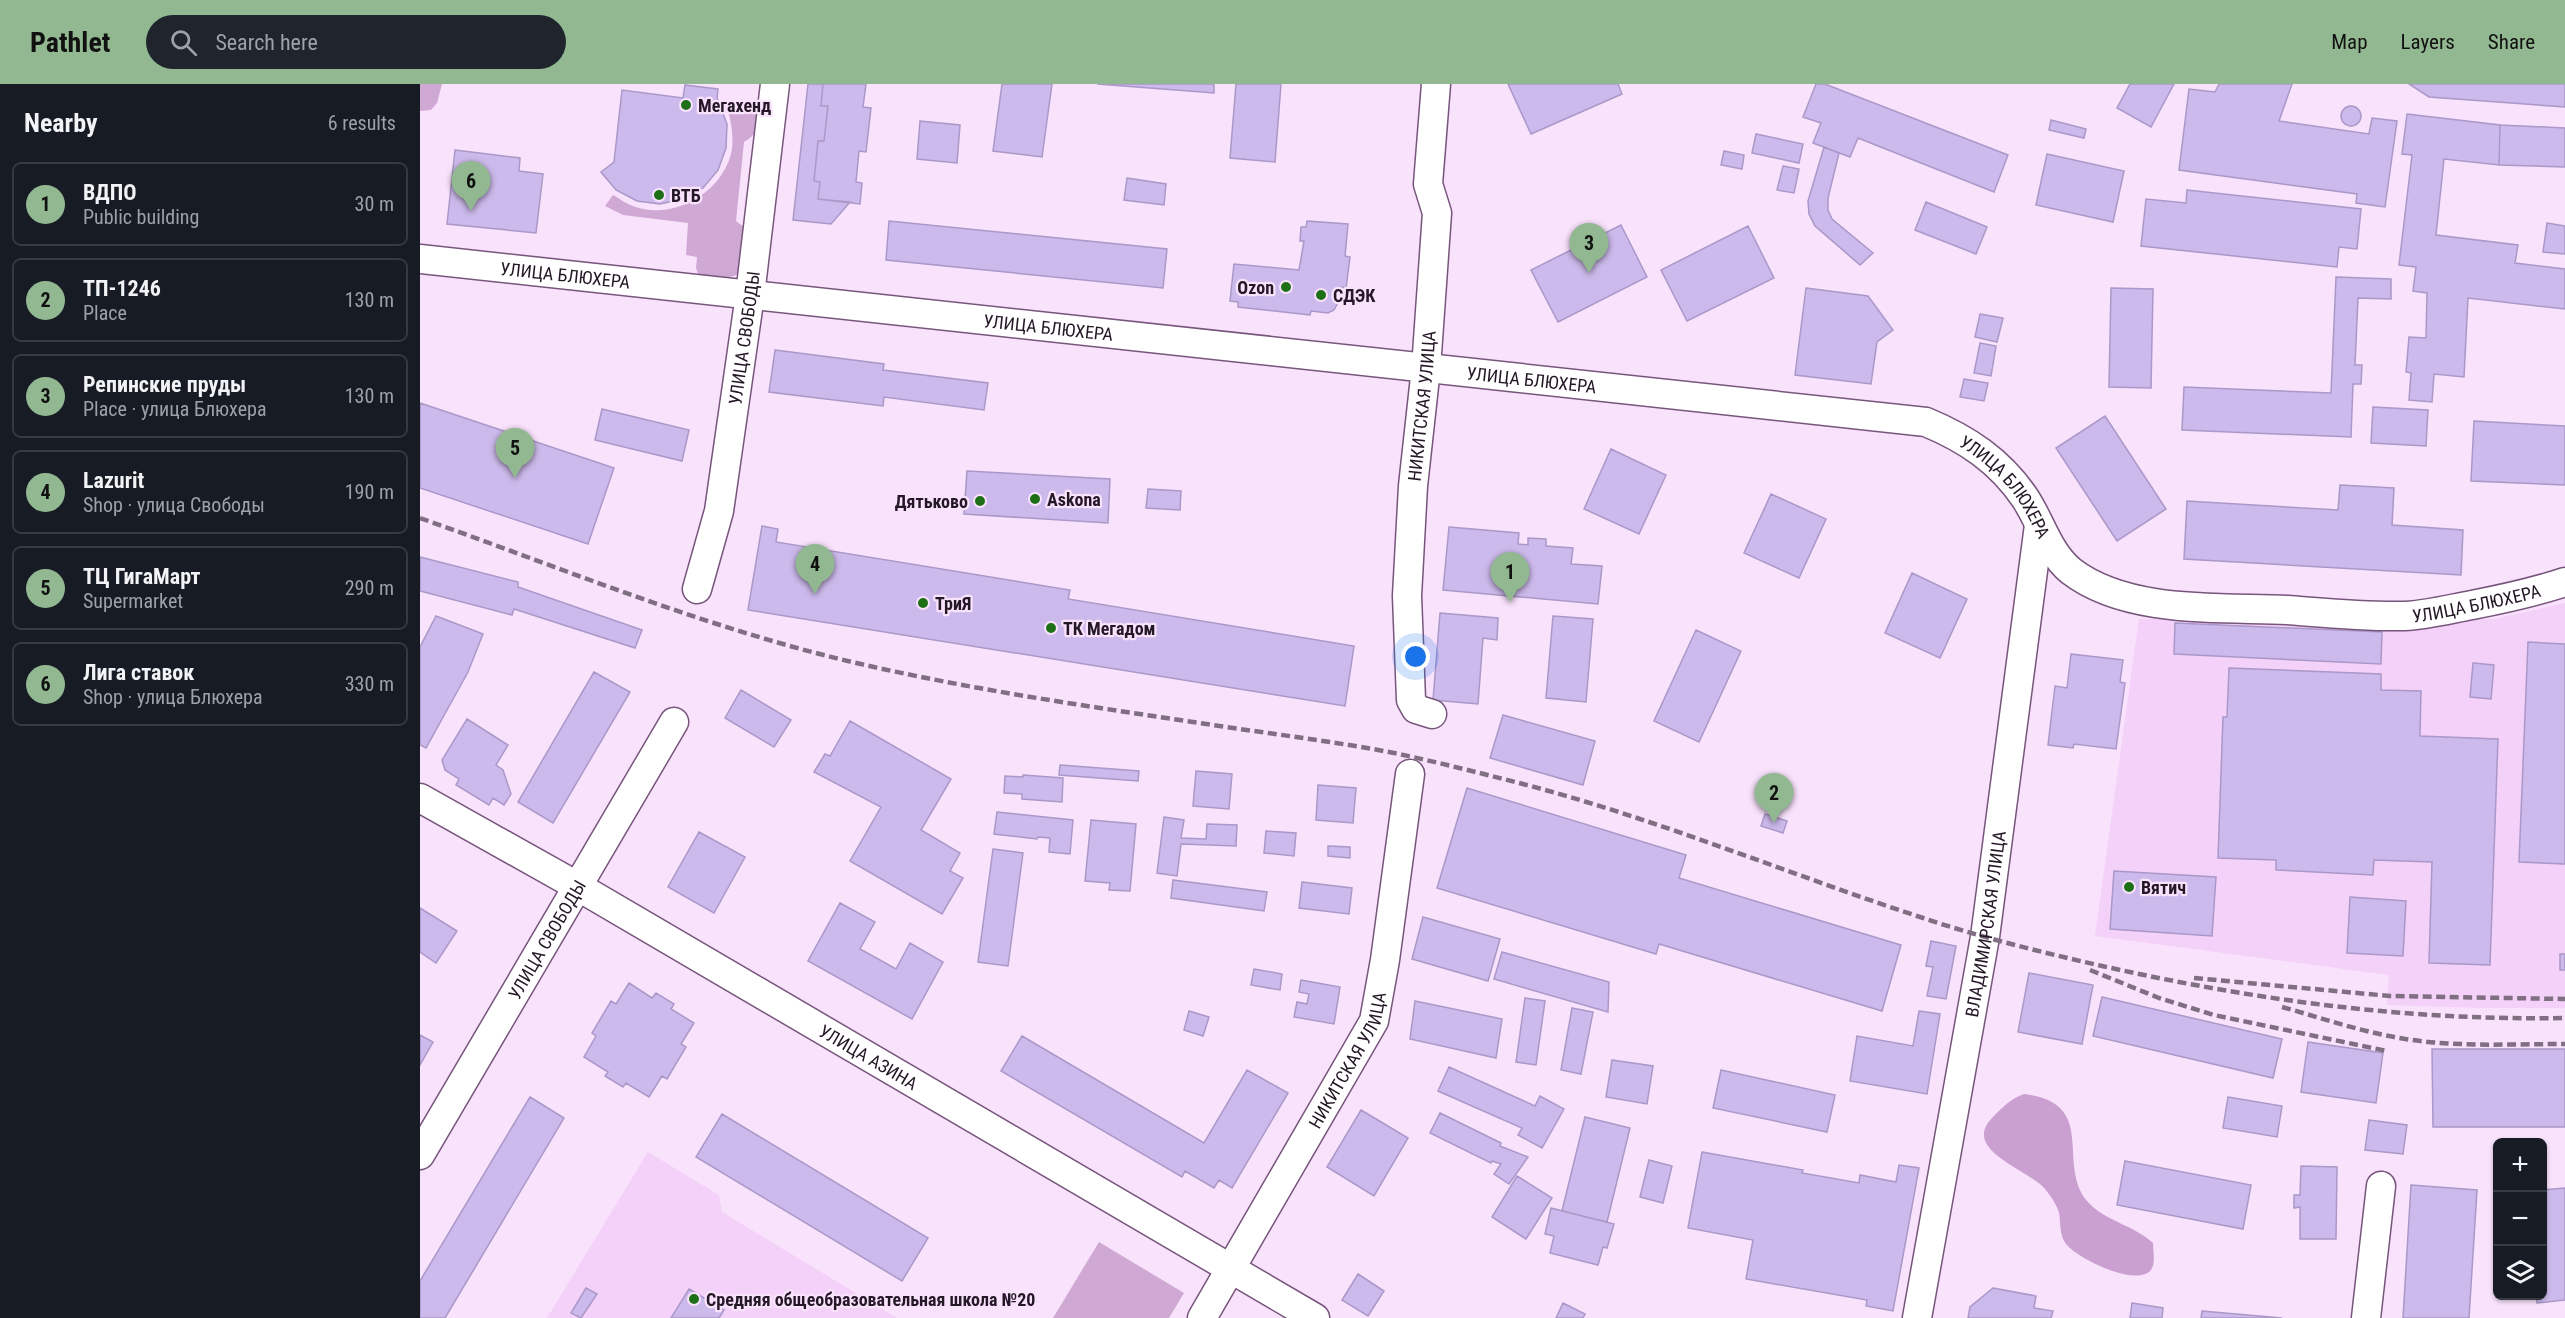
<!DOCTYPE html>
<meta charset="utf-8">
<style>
:root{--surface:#171b24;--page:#20242c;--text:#f1f3f6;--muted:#9ea1a6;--line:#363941;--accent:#92b892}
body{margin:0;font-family:"Roboto Condensed",sans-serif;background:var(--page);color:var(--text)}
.controls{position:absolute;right:18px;bottom:18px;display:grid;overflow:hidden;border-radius:9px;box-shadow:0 2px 4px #0004}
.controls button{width:54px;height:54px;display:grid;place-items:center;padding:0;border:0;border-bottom:2px solid var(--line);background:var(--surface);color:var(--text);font:30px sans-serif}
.you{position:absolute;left:996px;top:573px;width:21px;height:21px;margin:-15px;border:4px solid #fff;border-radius:50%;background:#1a73e8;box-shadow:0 0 0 9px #1a73e833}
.badge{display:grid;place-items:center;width:39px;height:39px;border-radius:50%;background:var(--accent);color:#111;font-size:20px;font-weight:700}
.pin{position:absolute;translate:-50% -50px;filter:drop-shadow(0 2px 3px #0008)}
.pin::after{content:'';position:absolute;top:32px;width:21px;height:18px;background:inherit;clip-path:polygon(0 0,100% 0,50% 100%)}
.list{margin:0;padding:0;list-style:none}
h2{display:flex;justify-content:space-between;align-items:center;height:78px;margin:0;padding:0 24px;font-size:26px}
h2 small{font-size:20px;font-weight:400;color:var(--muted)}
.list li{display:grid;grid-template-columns:39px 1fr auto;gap:18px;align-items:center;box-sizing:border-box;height:84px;margin:0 12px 12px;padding:0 12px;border:2px solid var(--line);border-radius:9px}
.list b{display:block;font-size:22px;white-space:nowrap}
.list p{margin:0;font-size:20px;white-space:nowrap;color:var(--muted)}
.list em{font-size:20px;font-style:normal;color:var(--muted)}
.icon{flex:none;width:33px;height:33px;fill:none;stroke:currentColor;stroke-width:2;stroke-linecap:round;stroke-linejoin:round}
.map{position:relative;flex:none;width:2145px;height:1234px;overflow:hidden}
header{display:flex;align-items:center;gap:36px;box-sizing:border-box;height:84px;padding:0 30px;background:var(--accent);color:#111}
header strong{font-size:28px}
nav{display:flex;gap:33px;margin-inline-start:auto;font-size:21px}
.search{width:420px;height:54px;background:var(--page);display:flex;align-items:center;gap:15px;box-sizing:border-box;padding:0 21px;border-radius:33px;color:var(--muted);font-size:22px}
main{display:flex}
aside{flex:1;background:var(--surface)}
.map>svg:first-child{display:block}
.built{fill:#f4d1f9}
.green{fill:#cfa9d4}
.forest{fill:#c9a0d0}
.building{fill:#cdbaec;stroke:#aa98c8;stroke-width:1.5}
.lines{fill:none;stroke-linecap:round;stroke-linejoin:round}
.minor-casing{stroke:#77557c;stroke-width:31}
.minor{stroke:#fff;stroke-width:28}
.rail{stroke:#806f82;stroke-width:4.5;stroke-dasharray:9 4.5;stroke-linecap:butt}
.poi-dot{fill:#1e7018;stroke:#f9e2fc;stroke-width:2}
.labels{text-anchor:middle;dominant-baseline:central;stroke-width:4.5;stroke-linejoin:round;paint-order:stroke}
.poi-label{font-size:18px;font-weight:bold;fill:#241726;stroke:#f9e2fc;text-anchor:start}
.street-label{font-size:18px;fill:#241726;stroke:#f9e2fc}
</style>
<header>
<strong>Pathlet</strong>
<div class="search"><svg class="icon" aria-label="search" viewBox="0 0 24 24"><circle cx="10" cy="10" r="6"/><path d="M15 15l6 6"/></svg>Search here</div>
<nav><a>Map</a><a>Layers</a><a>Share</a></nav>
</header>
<main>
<aside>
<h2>Nearby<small>6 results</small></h2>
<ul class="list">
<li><span class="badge">1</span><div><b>ВДПО</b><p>Public building</p></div><em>30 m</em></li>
<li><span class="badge">2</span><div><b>ТП-1246</b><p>Place</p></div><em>130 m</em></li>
<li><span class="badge">3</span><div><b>Репинские пруды</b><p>Place · улица Блюхера</p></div><em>130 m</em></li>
<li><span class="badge">4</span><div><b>Lazurit</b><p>Shop · улица Свободы</p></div><em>190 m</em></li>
<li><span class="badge">5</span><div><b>ТЦ ГигаМарт</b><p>Supermarket</p></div><em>290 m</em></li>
<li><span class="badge">6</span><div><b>Лига ставок</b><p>Shop · улица Блюхера</p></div><em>330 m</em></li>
</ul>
</aside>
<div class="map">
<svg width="2145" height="1234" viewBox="0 0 2145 1234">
<rect width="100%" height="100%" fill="#f9e2fc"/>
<path class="built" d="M2145,519V924H2060L1967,921L1969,891L1675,852L1719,535H2074Z
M228,1068L299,1111L302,1128L477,1234H127Z"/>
<path class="green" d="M0,0H22L17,19L11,26L0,27Z
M306,19C318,20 331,19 339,28C339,43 338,50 324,58L316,137L328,146L322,188C309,197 293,193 279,192L276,184L277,173L266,171L268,139L203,131L185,122L193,111C199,114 206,120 213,122C254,138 305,107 312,65C314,49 310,33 306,19Z
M679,1158L764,1209L749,1234H633Z"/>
<path class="forest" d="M1604,1010C1679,1019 1636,1079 1667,1117C1684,1137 1714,1141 1733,1159C1733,1168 1736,1178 1731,1186C1716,1204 1657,1174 1646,1160C1639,1151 1641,1139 1639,1129C1637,1121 1630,1111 1625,1105C1608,1085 1541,1066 1572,1034C1583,1023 1590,1015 1604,1010Z"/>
<path class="building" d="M388,0H403L401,22H408L404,57H398L394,97L400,98L398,115L430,118L411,140L373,136Z
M403,0H446L443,23L451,24L446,68L439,67L436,98L442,99L440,120L398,115L400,98L394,97L398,57H404L408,22H401Z
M582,0H632L622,73L573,67Z
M677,0H794V9Z
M816,0H861L855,78L810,74Z
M1088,0H1198L1202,10L1111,50Z
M1396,0H1405L1588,71L1574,108L1438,54L1430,73L1393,59L1401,39L1383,33Z
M1710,0H1754L1731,43L1697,24Z
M1799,0H1872L1859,37L1949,50L1952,34L1977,37L1965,123L1936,119L1937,110L1759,86L1769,5L1795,8Z
M1989,0H2145V23L2009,13Z
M265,1L298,5L297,14L307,40L306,64L298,86L283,104L263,115L240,120L217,117L196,106L181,88L194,78L202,6L263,14Z
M1921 32a10 10 0 1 1 20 0a10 10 0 1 1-20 0Z
M1987,30L2080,41L2079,81L2024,75L2016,151L2098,161L2095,179L2145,185V225L2048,214L2044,293L2014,290L2012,318L1989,316L1991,289L1986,288L1989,253L2006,254L2007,209L1993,207L1996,183L1979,181L1992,71L1982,70Z
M1631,36L1666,45L1664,54L1629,46Z
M500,37L540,41L537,79L497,75Z
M2080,41L2145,44V83L2079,81Z
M1336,50L1383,60L1379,79L1332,69Z
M1404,63L1419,69L1408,114V126L1412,135L1453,169L1440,181L1395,142L1389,130L1388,117Z
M35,66L100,74L99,87L123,90L116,149L27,140Z
M1304,67L1324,71L1322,85L1301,81Z
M1627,70L1704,87L1693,138L1616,121Z
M1363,82L1379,85L1374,109L1357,106Z
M707,94L746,100L744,121L704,116Z
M1767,106L1941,125L1937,165L1919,163L1917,183L1721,162L1726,115L1766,119Z
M1506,118L1567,143L1556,170L1495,146Z
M469,137L747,165L743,204L466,176Z
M887,137L928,140L925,172L930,173L926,204L921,203L920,215L914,226L908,229L891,227L890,231L818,223V218L810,217L814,180L879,186L884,157H880L881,143H886Z
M2127,139L2145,142V170L2123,168Z
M1201,141L1227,193L1138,238L1111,186Z
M1328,142L1354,194L1267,237L1241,186Z
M1916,193L1971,195V215L1938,214L1935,281H1942L1941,300H1933L1931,353L1762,346L1764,303L1911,309Z
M1386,204L1448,212L1473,246L1457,258L1451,300L1375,291Z
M1691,204L1733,205L1731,304L1689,303Z
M1560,230L1583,234L1577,258L1555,253Z
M1560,259L1576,262L1571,292L1554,289Z
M355,266L464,280L463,286L568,299L564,326L464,313L463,322L349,308Z
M1544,295L1568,299L1564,317L1540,313Z
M0,319L194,384L168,460L0,404Z
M1953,323L2008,326L2006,362L1951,359Z
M182,325L269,346L262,377L175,356Z
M1685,332L1746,425L1697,457L1636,364Z
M2054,337L2145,342V401L2051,397Z
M1191,365L1246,391L1219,450L1164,425Z
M547,387L690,395L688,439L544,430Z
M1920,401L1974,404L1972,441L2043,446L2041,491L1764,475L1767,417L1918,426Z
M728,405L761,407L760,426L726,424Z
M1351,410L1406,435L1379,494L1324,469Z
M342,442L358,445L356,458L650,506L648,515L934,562L925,622L328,526Z
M1029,443L1099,449L1098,460L1108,461V454L1126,455V462L1153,464L1151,480L1182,482L1178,520L1023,506Z
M0,473L98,498V503L222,546L215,564L94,525L92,531L0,507Z
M1492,489L1547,515L1520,574L1465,549Z
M1020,529L1078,534L1077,556L1063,554L1058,620L1013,616Z
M16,532L63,550L48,588L6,664L0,661V563Z
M1133,532L1173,535L1166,618L1126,614Z
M1755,539L1962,548L1961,580L1754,570Z
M1276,546L1321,567L1279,658L1234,637Z
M2108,558L2145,560V780L2099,778Z
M1651,570L1703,576L1700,598L1705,599L1696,665L1654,660L1653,664L1628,661L1635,602L1647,604Z
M2053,579L2074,581L2071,615L2050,613Z
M1809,584L1961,590V606L2001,607L2000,652L2078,655L2070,881L2009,879L2012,778L1954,776L1953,791L1856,786V776L1798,774L1803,633H1807Z
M174,588L210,608L133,739L98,718Z
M321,606L371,636L354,663L305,634Z
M1083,631L1175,657L1163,701L1070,674Z
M47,635L88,661L76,681L83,686L91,710L84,721L73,714L69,721L36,701L39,695L25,686L22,676Z
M430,637L531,695L501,746L540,769L530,787L543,794L522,830L430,777L461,723L394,688L405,670L410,672Z
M640,681L719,687L718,697L639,691Z
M776,687L812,690L809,725L773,722Z
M603,691L643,694L642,718L602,715V710L584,709L585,692L603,693Z
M898,701L936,704L933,739L896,736Z
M1047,704L1266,771L1259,794L1481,861L1462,927L1239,860L1236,870L1017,804Z
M577,728L653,736L650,770L629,768L630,754L618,753L617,755L574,750Z
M1345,730L1367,737L1363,749L1341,742Z
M744,733L764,736L761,754L786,755L787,740L817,741L816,762L761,760L757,792L737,789Z
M671,736L716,740L710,807L689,806L690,799L665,797Z
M846,747L876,749L874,772L844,769Z
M279,748L325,773L294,829L248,803Z
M908,762L930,763V774L908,772Z
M573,765L603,769L588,882L558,878Z
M1694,787L1796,793L1792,852L1690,845Z
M753,796L847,808L844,827L751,814Z
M882,798L932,804L929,830L879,824Z
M1930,813L1986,817L1983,872L1927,869Z
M420,819L455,838L440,865L476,885L490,859L523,878L492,935L388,877Z
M0,824L37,847L16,879L0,868Z
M1003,833L1080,855L1068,897L992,875Z
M1511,857L1536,862L1526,915L1507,912L1513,883L1506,882Z
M1082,868L1189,898L1188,928L1074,895Z
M2140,870H2145V886H2140Z
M834,885L862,890L860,906L831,901Z
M1609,889L1673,901L1662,960L1598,948Z
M881,896L920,903L914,940L874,933L877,918L887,920L889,910L879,908Z
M209,899L232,914L236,909L254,920L251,925L274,939L261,960L266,963L247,995L242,992L229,1013L206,999L203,1003L185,992L188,988L164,973L176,952L172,949L191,917L196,920Z
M1682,913L1862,955L1853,994L1673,952Z
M1105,914L1125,917L1116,981L1096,978Z
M995,917L1082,935L1076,974L990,955Z
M1152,924L1173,928L1161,990L1141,986Z
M769,927L789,933L783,952L764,946Z
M1499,927L1520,930L1507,1010L1430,997L1437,952L1493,962Z
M0,951L13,958L0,981Z
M602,952L784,1059L827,986L868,1009L812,1104L799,1096L794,1104L765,1087L762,1093L581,987Z
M1888,958L1963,969L1956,1019L1881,1008Z
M2012,965H2145V1043H2013Z
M1192,976L1233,982L1227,1020L1186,1013Z
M1029,983L1115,1022L1120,1012L1144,1025L1122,1064L1098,1051L1102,1044L1018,1007Z
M1301,986L1415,1011L1407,1048L1293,1024Z
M110,1013L144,1034L25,1234H0V1197Z
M1808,1013L1862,1022L1857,1053L1803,1044Z
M941,1026L988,1054L954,1112L907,1083Z
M1020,1029L1081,1059L1080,1062L1108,1073L1089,1100L1074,1090L1081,1080L1072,1077L1071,1079L1010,1049Z
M302,1030L508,1154L482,1197L276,1073Z
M1165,1033L1210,1044L1187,1138L1142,1127Z
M1949,1036L1987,1041L1983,1070L1945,1066Z
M1282,1068L1383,1086L1382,1089L1439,1099L1440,1091L1476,1098L1479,1081L1499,1084L1473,1227L1446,1222L1447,1216L1326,1195L1333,1156L1268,1144Z
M1229,1076L1252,1082L1243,1119L1220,1113Z
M1705,1077L1831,1101L1823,1145L1697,1121Z
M1881,1082L1917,1083L1916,1155H1880V1123L1874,1124V1111H1880Z
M1097,1092L1132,1114L1106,1155L1072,1133Z
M1991,1101L2057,1106L2049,1234H1983Z
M2145,1104V1216L2117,1219L2116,1212H2122V1106Z
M1131,1124L1194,1140L1187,1164L1183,1163L1178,1181L1130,1169L1134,1152L1125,1150Z
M938,1190L964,1207L948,1232L922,1216Z
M166,1204L177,1210L161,1234L151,1229Z
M1573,1204L1616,1212L1614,1224L1633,1227L1631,1234H1548L1550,1223Z
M269,1205L304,1226L299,1234H251Z
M1143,1219L1165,1230L1163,1234H1136Z
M1712,1219L1743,1224L1742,1234H1710Z
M1782,1227L1862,1234H1781Z"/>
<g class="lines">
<g class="minor-casing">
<g id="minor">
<path id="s1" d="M0,175L1506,338C1547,355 1580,377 1605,414C1621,438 1628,468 1651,487C1707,530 1799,523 1867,526C1906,529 1946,533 1985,532C2007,531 2030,525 2052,521C2083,515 2115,508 2145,498"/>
<path id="s2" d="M277,505L299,427L330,211L355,0"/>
<path id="s3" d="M1012,630L996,625L991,616L987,512L993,402L1006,284L1017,129L1008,100L1016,0"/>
<path id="s4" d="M0,714L157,802L895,1234"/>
<path id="s5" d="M0,1071L254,638"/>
<path id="s6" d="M782,1234L954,937L965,876L990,690"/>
<path id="s7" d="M1497,1234L1565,853L1619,441"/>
<path d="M1946,1234L1961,1102"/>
</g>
</g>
<use href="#minor" class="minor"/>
<path class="rail" d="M0,434C150,487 298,549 454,583C566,608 680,624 793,641C852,650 911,657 969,668C1013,677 1056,688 1099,699C1235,734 1366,789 1500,833C1559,853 1621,868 1682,882C1835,916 1988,937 2145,934
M1670,886L1739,914L1794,931L1967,967
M1774,894L1970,912L2145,915
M1862,923C1898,933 1933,945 1969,952C2026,964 2087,960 2145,960"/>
</g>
<g class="poi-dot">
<circle cx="266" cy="21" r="6"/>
<circle cx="239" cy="111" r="6"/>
<circle cx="866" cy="203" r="6"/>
<circle cx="901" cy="211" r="6"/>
<circle cx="615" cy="415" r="6"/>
<circle cx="560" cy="417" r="6"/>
<circle cx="503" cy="519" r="6"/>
<circle cx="631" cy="544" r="6"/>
<circle cx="1709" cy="803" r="6"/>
<circle cx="274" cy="1215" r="6"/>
</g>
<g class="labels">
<g class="poi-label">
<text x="278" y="21">Мегахенд</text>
<text x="251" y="111">ВТБ</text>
<text x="854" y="203" text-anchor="end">Ozon</text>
<text x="913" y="211">СДЭК</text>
<text x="627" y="415">Askona</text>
<text x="548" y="417" text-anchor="end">Дятьково</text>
<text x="515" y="519">ТриЯ</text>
<text x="643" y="544">ТК Мегадом</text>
<text x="1721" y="803">Вятич</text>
<text x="286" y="1215">Средняя общеобразовательная школа №20</text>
</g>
<g class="street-label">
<text stroke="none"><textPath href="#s1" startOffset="146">УЛИЦА БЛЮХЕРА</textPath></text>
<text stroke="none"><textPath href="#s1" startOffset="632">УЛИЦА БЛЮХЕРА</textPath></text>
<text stroke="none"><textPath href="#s2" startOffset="256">УЛИЦА СВОБОДЫ</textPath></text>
<text stroke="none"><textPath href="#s1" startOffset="1118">УЛИЦА БЛЮХЕРА</textPath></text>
<text stroke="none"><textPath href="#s3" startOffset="322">НИКИТСКАЯ УЛИЦА</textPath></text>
<text stroke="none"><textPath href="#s1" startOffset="1620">УЛИЦА БЛЮХЕРА</textPath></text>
<text stroke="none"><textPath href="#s1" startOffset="2142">УЛИЦА БЛЮХЕРА</textPath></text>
<text stroke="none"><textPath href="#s7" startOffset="400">ВЛАДИМИРСКАЯ УЛИЦА</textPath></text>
<text stroke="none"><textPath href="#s5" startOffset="250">УЛИЦА СВОБОДЫ</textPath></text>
<text stroke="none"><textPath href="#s4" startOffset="518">УЛИЦА АЗИНА</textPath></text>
<text stroke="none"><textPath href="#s6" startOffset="297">НИКИТСКАЯ УЛИЦА</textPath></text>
</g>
</g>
</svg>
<div class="controls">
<button>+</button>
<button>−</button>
<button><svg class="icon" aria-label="layers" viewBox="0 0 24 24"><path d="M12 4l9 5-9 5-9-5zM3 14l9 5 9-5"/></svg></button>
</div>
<div class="you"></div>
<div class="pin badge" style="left:1090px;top:518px">1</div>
<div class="pin badge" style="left:1354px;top:739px">2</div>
<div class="pin badge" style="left:1169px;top:189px">3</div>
<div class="pin badge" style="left:395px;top:510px">4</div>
<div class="pin badge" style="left:95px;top:394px">5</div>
<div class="pin badge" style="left:51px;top:127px">6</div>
</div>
</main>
